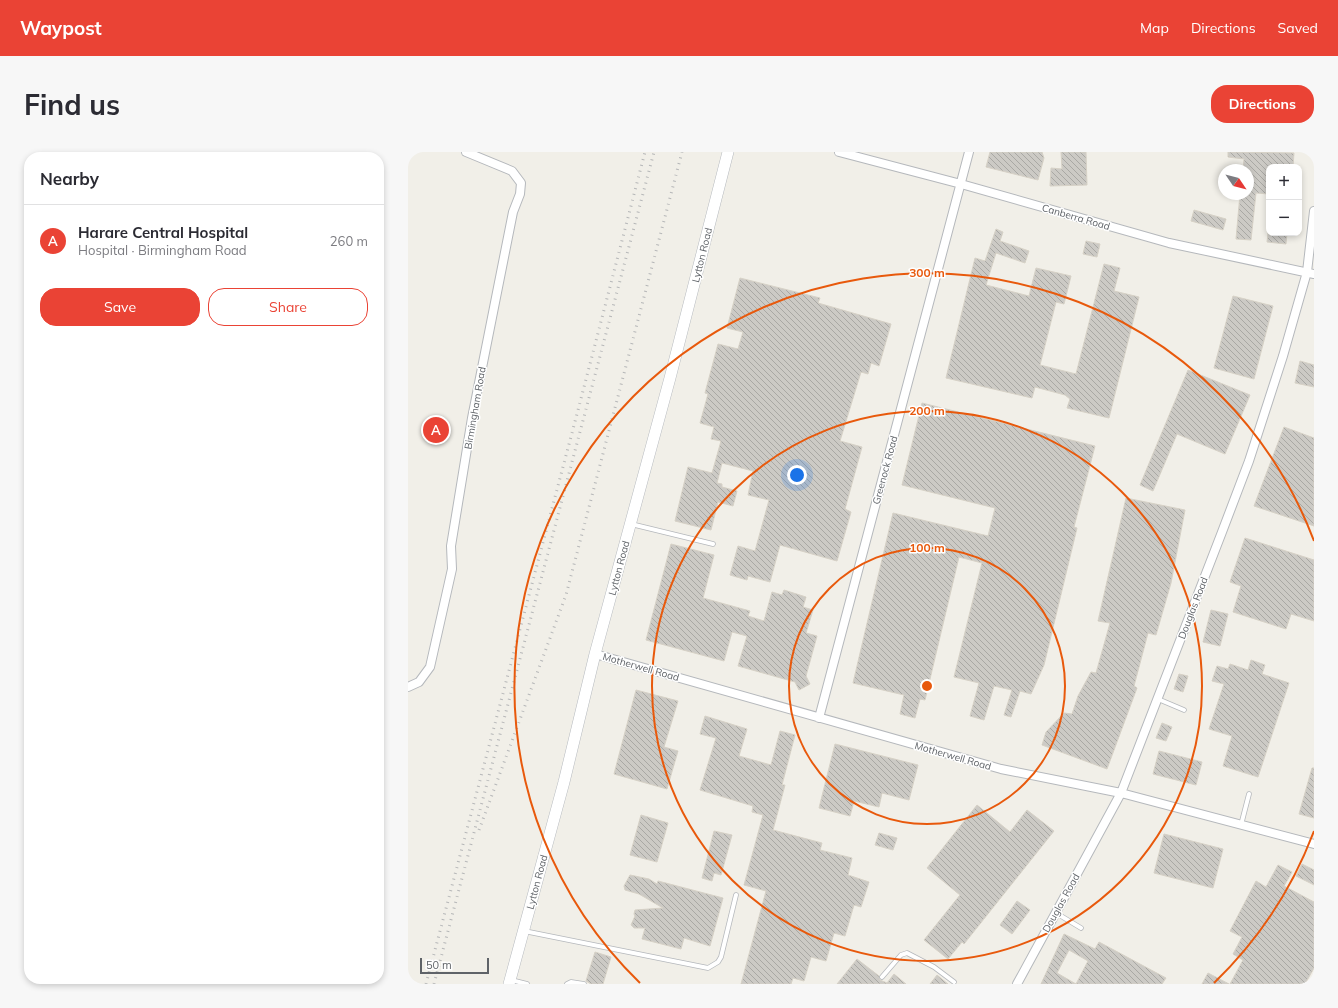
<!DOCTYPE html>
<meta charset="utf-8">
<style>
:root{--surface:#fff;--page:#f7f7f7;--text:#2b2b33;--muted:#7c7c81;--line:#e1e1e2;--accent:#ea4335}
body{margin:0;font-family:Mulish,sans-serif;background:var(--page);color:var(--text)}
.controls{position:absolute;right:12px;top:12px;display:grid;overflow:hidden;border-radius:8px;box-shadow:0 2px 6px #0003}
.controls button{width:36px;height:36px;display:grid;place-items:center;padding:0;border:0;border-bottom:1px solid var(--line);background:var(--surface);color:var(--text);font:20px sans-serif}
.compass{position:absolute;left:810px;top:12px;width:36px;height:36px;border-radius:50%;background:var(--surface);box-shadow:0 2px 6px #0003;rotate:125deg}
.scale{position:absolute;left:12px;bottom:10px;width:69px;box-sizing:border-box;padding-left:4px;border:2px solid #5f6368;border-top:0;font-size:11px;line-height:14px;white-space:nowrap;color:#5f6368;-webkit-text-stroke:3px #fff;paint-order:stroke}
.you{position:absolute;left:389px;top:323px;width:14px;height:14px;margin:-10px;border:3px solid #fff;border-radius:50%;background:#1a73e8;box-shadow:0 0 0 6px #1a73e833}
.badge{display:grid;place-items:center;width:26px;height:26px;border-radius:50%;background:var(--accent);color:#fff;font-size:13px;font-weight:700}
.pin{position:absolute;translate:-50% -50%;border:2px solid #fff;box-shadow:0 1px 4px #0006}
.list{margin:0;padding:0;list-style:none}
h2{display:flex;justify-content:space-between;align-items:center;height:52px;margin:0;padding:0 16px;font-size:17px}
h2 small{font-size:13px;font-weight:400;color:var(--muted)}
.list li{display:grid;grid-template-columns:26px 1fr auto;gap:12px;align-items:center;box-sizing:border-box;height:72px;padding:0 16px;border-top:1px solid var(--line)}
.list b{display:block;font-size:15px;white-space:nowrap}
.list p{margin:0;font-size:13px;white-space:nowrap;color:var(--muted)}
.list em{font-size:13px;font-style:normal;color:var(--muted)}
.actions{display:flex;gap:8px;padding:12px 16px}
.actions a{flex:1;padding:9px 0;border:1px solid var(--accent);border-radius:16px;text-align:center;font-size:14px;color:var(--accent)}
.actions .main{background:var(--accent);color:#fff}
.map{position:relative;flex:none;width:906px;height:832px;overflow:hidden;border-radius:16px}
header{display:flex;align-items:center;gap:24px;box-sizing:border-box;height:56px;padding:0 20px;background:var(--accent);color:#fff}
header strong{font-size:19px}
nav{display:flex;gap:22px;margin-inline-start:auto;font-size:14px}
.intro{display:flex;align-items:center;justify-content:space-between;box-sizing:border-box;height:96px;padding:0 24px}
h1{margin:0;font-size:28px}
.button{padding:10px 18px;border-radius:16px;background:var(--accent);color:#fff;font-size:14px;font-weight:700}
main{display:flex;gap:24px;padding:0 24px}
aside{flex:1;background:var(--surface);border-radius:16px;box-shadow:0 2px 6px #0003}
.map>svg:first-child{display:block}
.building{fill:url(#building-back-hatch);stroke:#d6d1c6;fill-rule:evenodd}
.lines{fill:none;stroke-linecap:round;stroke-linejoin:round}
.service-casing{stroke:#b5b8bc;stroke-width:5.5}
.minor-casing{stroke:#b5b8bc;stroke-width:10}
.secondary-casing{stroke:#b6babf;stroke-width:12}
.service{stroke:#fff;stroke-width:4}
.minor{stroke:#fff;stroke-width:8}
.secondary{stroke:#fff;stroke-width:11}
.rail{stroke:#b6b7b8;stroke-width:3;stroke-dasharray:1 5;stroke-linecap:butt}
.ring{fill:none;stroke:#e8590c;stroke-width:2}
.labels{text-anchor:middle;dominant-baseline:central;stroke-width:3;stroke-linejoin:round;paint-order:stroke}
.street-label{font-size:10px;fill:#5f6368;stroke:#fff}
.centre{fill:#e8590c;stroke:#fff;stroke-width:2}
.ring-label{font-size:12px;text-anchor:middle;font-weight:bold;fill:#e8590c;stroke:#fff;stroke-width:3;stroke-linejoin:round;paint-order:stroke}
</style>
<header>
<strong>Waypost</strong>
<nav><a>Map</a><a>Directions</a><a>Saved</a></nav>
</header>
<div class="intro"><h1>Find us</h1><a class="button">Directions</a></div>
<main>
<aside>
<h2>Nearby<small></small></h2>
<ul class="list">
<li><span class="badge">A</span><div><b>Harare Central Hospital</b><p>Hospital · Birmingham Road</p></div><em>260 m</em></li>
</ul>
<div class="actions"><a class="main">Save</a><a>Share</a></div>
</aside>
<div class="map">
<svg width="906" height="832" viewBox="0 0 906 832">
<defs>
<pattern id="building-back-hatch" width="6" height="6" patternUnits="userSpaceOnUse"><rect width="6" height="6" fill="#cccac5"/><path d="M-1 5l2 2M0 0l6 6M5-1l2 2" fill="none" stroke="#a9a8a4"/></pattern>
</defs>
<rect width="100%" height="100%" fill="#f1efe8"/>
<path class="building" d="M582,0H634L636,6L630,28L578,15Z
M653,0H678L679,33L642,34L643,16L654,17Z
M820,0L886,1L885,15H861V42L848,41L843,88L828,87L832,42H840V18H835L836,7L820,5Z
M786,58L818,67L815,78L783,69Z
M588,77L595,80L592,89L621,99L617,111L588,101L578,133L621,144L628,116L663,124L656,152L648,150L632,213L668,222L696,112L712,116L706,139L731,145L701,266L659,256L662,247L657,243L627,235L624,246L538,226L567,106L577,109Z
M860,81H879L878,92L859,90Z
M678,89L692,92L689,105L675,102Z
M332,126L412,146L410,151L483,172L471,214L463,211L460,222L453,220L432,289L454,295L437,357L443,360L429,409L372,393L362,430L340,424L339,428L322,423L330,394L347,399L361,348L340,343L345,319L314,311L309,331L314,332V335L329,339L325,354L310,350L303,378L267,369L280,315L304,321L313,289L303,287L306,275L292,271L300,242L297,241L310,192L330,197L335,180L319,176Z
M825,144L865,154L846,227L806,216Z
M892,209L906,213V235L887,231Z
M780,218L842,243L817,302L769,282L745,339L732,333Z
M514,251L687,294L666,375L669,376L636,513L623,542L612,539L603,565L596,563L604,538L586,534L576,568L562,564L571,531L546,525L574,411L551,405L517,548L512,547L507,566L492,562L496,543L445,531L485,361L580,384L587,356L494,333Z
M876,275L906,286V374L846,354Z
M718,346L777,358L763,431L748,483L740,481L726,534L729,536L699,617L634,593L638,580L656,561L664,562L670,544L683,520L688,521L702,471L690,469Z
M837,386L906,408V469L883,462L878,477L825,460L833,434L822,430Z
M263,392L306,403L295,446L342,459L340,464L356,469L364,440L374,443L376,438L398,445L395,455L405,458L398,481L409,484L398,524L402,532L391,538L387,530L330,514L339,484L324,480L316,509L238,488Z
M803,458L820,462L812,494L795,490Z
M843,508L857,513L854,522L881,531L850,625L815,614L824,584L801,577L816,532L804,529L809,514L820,517L822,512L840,518Z
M771,522L780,524L775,540L766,537Z
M228,538L270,549L256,595L270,599L259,637L206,622Z
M297,564L339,577L331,604L363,613L372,579L387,583L374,633H377L365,678L414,691L412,698L444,706L440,723L461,730L453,755L446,753L437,784L426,781L418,809L403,805L396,829L385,826L383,832H333L358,739L336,733L355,663L344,660L345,654L292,638L308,586L292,582Z
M754,571L764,575L758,589L748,586Z
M427,592L510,613L501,648L474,641L471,655L446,649L442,664L411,656Z
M751,599L794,610L788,633L745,622Z
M904,616H906V666L891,662Z
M569,653L602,680L619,658L646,679L556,792L554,790L540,807L516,788L552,743L519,716Z
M233,663L260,671L249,710L222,703Z
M306,679L324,683L313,723L306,721L304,729L294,726Z
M471,681L489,686L485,698L467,693Z
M756,682L815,697L805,736L746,721Z
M894,712L906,718V733L888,724Z
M870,713L884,720L876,734L906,750V816L897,832H822L835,808L825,802L834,785L822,779L848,729L858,735Z
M222,723L241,727L249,732L250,729L315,746L302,794L276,786L273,797L234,787L237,776H226L223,773L227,764L226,762L227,758L255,756L231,742L217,738L216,734Z
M609,749L622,758L604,782L592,773Z
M656,782L687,797L691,790L758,826L754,832H633ZM661,798L680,809L668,832L649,821Z
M187,800L203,805L195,832H183L178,829Z
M449,807L471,824L472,828L479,831L486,822L498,832H429Z
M800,821L821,832H794Z
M529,823L540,832H522Z"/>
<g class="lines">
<g class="service-casing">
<path id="service" d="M223,372L305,392
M750,547L776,558
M833,673L841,642
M648,761L673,776
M116,779L300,816L310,810L313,805L328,743
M474,825L493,803L499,801L526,815L546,830
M103,828L119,832
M159,832L163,830L176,832"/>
</g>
<g class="minor-casing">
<path id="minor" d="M431,0L553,32L761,91L906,122
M187,502L593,617L713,641L906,692
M0,535L11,530L22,515L44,417L43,394L64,266L105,60L112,42L113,31L104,19L58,0
M411,566L561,0
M609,832L713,641L814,380L841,309L875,204L899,120L906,59"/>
</g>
<g class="secondary-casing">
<path id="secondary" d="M101,832L156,630L187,502L262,226L320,0"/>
</g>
<use href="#service" class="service"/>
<use href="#minor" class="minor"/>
<use href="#secondary" class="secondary"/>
<path class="rail" d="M71,678L158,443L274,0
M18,832L169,262L237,0
M26,832L246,0"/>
</g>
<g class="ring">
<circle cx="519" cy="534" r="138"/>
<circle cx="519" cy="534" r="275"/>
<path d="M906 679A413 413 0 0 1 806 831M232 831A413 413 0 1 1 906 389"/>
</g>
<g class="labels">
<g class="street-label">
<text transform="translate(668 65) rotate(16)">Canberra Road</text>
<text transform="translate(294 103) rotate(-76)">Lytton Road</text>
<text transform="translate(67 256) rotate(-80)">Birmingham Road</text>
<text transform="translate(477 318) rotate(-75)">Greenock Road</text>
<text transform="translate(211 416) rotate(-75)">Lytton Road</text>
<text transform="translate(785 456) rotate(-69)">Douglas Road</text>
<text transform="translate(233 515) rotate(16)">Motherwell Road</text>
<text transform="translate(545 604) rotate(16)">Motherwell Road</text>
<text transform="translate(129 730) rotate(-75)">Lytton Road</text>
<text transform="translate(653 751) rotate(-61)">Douglas Road</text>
</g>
</g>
<circle cx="519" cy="534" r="6" class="centre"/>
<g class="ring-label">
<text x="519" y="125">300 m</text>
<text x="519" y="263">200 m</text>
<text x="519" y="400">100 m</text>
</g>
</svg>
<div class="controls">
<button>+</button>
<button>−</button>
</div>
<svg class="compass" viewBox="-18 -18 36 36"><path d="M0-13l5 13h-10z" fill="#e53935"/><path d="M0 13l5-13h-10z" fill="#7c7c81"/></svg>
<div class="scale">50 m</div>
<div class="you"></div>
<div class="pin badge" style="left:28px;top:278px">A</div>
</div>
</main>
